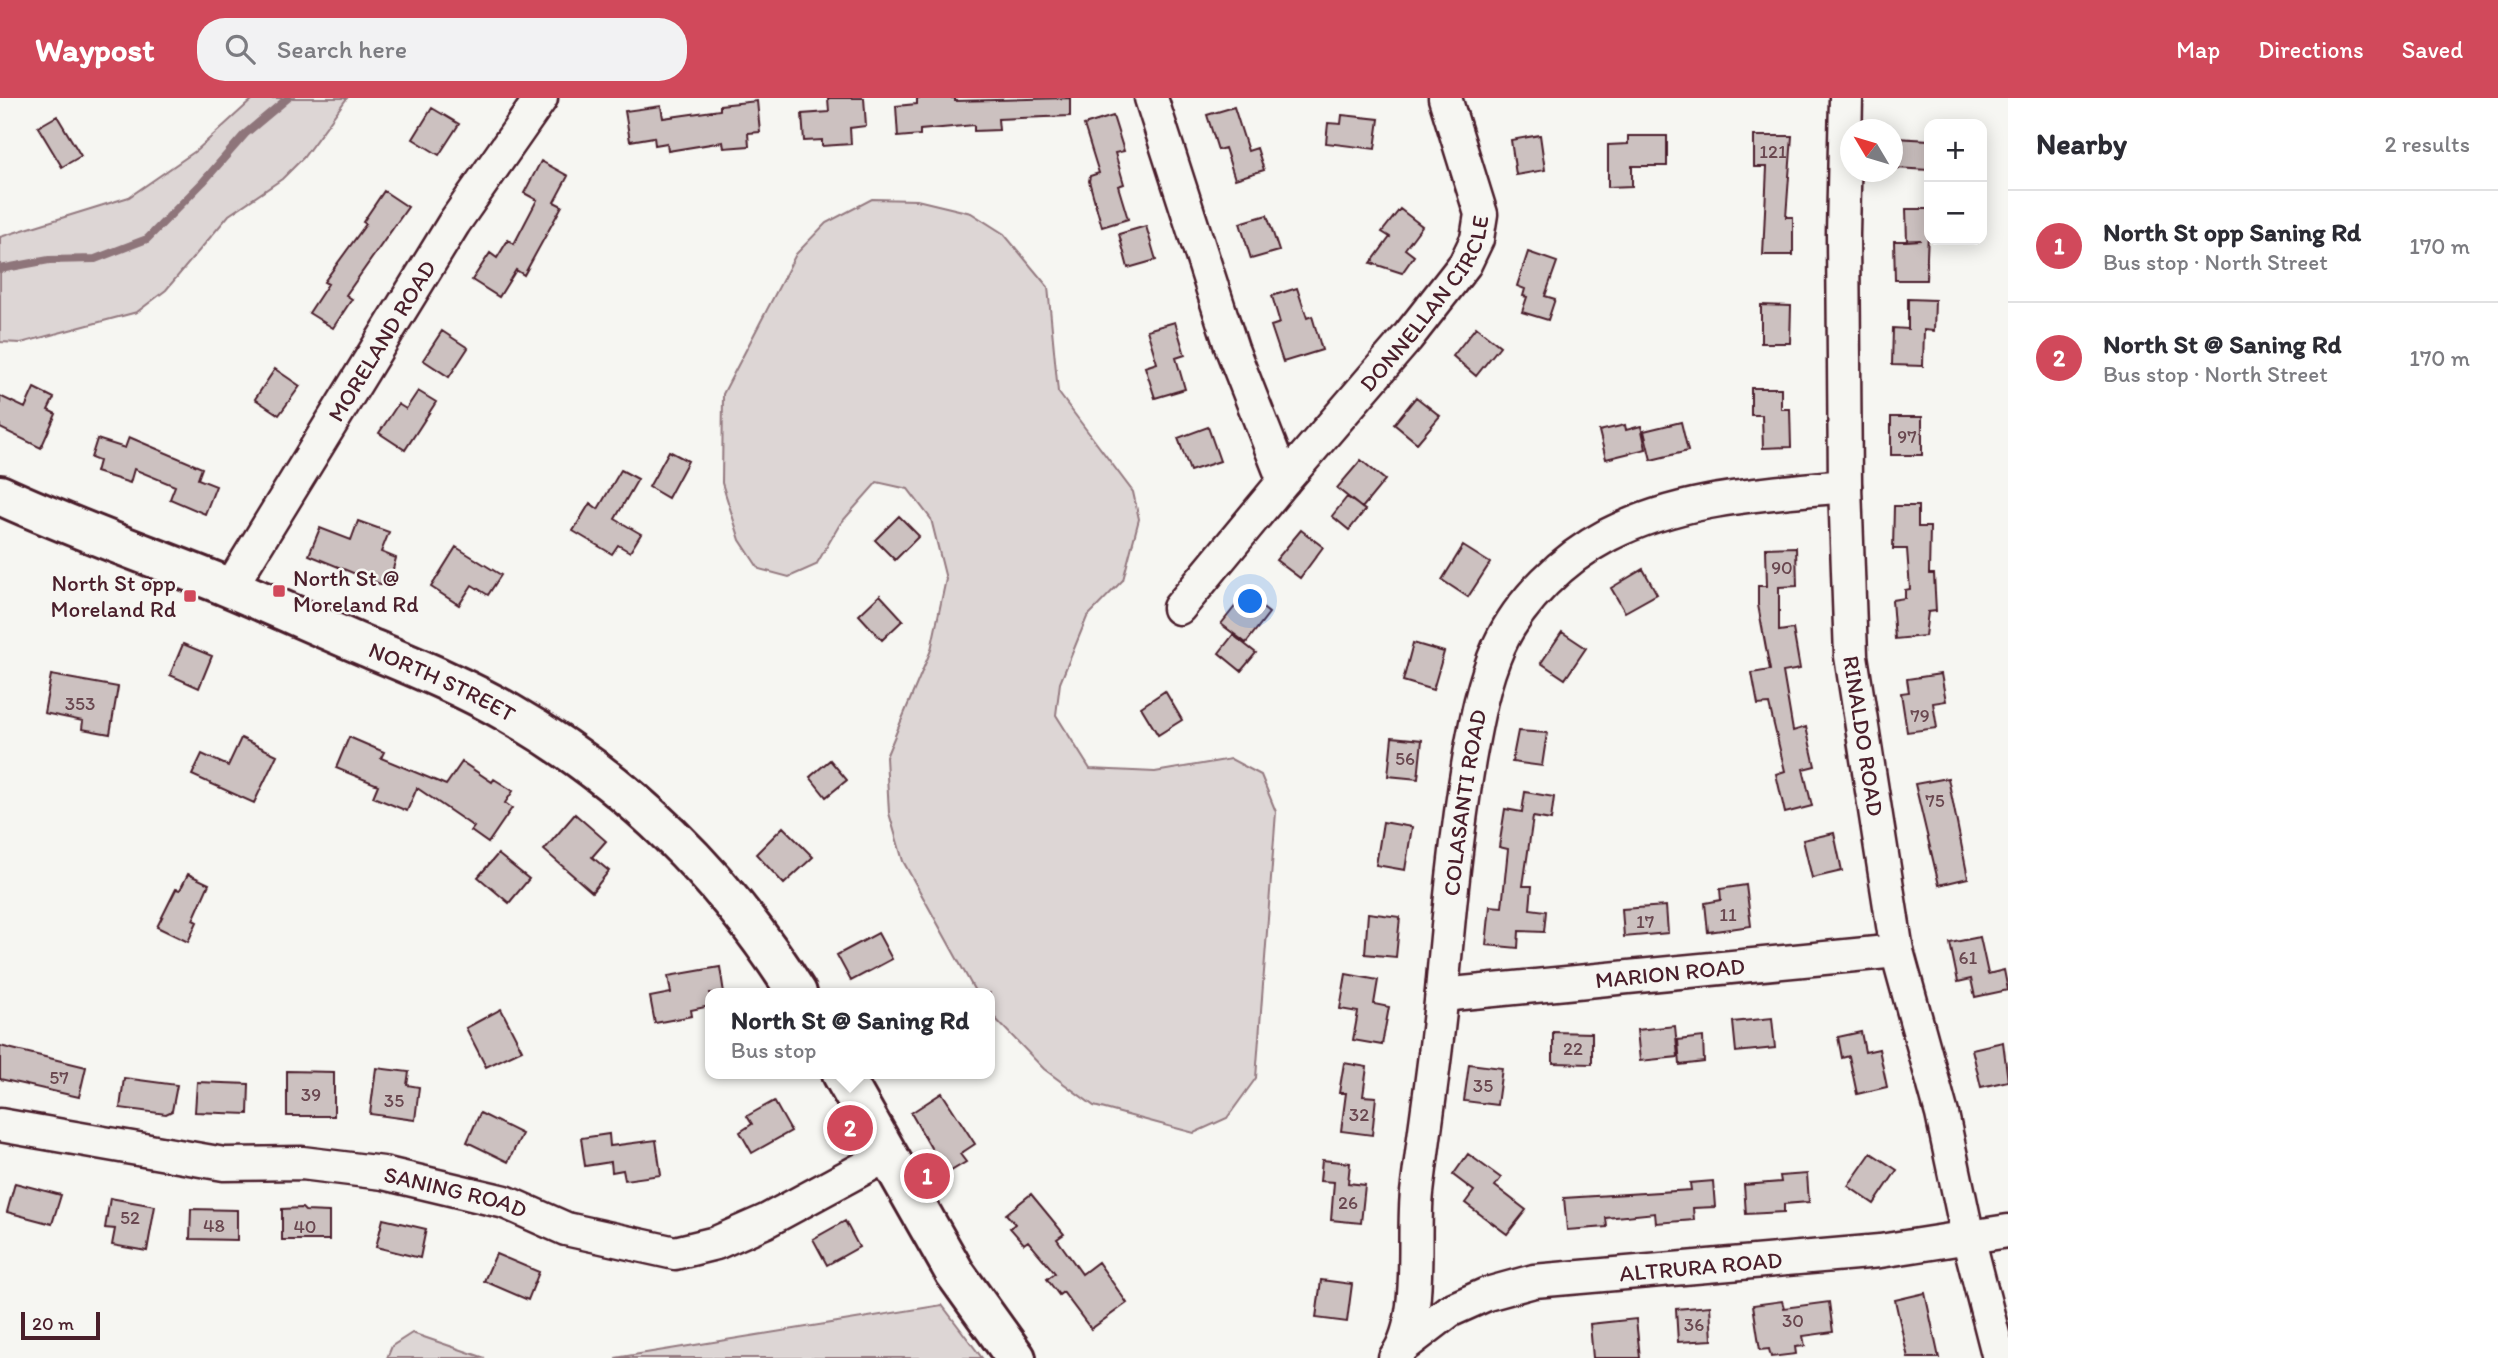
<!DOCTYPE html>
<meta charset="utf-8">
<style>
:root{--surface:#fff;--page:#f2f2f3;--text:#2b2b33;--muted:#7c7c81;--line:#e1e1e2;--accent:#d1495b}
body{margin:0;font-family:Itim,sans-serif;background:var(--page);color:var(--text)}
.controls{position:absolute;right:21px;top:21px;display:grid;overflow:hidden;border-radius:14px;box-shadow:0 4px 18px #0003}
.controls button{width:63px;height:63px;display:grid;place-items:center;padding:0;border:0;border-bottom:2px solid var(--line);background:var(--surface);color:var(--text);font:35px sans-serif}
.compass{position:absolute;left:1840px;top:21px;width:63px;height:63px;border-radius:50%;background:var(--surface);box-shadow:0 4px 18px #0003;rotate:308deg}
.scale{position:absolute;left:21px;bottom:18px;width:79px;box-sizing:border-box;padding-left:7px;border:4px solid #4a1f2b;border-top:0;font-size:19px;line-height:24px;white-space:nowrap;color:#4a1f2b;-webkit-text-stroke:5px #f6f6f2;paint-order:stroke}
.you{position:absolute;left:1251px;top:504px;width:24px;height:24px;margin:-18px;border:5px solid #fff;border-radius:50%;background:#1a73e8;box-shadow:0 0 0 10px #1a73e833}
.badge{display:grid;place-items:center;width:46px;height:46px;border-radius:50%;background:var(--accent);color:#fff;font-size:23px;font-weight:700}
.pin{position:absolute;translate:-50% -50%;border:4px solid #fff;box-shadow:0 2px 7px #0006}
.popup{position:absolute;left:705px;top:890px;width:290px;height:91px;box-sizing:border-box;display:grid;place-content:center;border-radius:14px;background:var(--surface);filter:drop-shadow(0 2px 5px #0005);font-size:23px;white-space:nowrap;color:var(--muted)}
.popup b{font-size:26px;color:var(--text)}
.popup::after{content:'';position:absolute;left:50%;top:100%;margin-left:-14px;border:14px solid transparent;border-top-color:var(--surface)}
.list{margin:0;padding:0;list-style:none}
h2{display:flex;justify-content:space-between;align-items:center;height:91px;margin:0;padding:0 28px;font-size:30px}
h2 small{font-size:23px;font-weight:400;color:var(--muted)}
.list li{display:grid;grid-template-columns:46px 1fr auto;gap:21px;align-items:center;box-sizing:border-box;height:112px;padding:0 28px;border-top:2px solid var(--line)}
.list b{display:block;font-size:26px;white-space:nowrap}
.list p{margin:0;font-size:23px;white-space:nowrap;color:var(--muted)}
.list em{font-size:23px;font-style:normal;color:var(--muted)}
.icon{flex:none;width:38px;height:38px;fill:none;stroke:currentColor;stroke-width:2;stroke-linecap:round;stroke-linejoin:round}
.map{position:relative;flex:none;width:2008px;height:1260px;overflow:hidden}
header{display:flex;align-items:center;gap:42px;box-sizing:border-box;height:98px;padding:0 35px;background:var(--accent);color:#fff}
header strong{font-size:33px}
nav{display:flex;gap:38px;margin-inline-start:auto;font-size:24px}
.search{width:490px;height:63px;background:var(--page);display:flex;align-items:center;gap:18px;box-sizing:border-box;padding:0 24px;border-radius:28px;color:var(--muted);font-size:26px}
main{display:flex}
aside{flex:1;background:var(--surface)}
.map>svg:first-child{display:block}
.green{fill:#ddd6d5;stroke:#947a80;stroke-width:2}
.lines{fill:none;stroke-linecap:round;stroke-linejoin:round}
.stream{stroke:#8e747a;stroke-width:8}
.building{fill:#ccc1c0;stroke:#4a1f2b;stroke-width:2}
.minor-casing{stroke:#4a1f2b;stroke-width:37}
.tertiary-casing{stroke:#4a1f2b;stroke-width:44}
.minor{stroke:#f6f6f2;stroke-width:32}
.tertiary{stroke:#f6f6f2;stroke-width:38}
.poi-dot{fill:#d1495b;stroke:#f6f6f2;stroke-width:2.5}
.labels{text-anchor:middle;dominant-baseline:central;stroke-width:5;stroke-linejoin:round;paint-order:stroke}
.number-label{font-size:19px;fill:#6a4850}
.street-label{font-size:23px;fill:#4a1f2b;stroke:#f6f6f2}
.poi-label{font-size:23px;fill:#4a1f2b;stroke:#f6f6f2;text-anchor:start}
</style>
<header>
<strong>Waypost</strong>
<div class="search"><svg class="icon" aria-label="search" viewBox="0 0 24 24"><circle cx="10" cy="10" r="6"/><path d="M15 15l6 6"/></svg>Search here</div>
<nav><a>Map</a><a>Directions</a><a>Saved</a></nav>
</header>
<main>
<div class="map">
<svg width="2008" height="1260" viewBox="0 0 2008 1260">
<rect width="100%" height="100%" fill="#f6f6f2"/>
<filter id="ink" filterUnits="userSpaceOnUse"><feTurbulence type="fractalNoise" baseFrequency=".0143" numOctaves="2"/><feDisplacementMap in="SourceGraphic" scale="14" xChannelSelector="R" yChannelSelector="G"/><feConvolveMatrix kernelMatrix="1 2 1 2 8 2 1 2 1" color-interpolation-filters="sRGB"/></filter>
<g filter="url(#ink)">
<path class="green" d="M254,0H347L303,60L282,81L229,117L166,192L137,214L21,245L0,244V139L129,99L197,52Z
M872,101L917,102L971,115L1004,136L1048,189L1058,294L1133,394L1139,421L1123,482L1087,519L1060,585L1056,617L1090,671L1155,674L1231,661L1261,677L1276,714L1256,980L1227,1020L1194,1035L1094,1008L1044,971L990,915V895H976L903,763L889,715L886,659L931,552L946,481L931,421L908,391L877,384L840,426L816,467L789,479L759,471L740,442L722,385L723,296L796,156L826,125Z
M942,1207L982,1260H615Z
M412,1235L485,1260H387L392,1248Z"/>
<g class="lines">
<path class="stream" d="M0,171L49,162L95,161L147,141L203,84L245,36L288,0"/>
</g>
<path class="building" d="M828,0H864L866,28L850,30L851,46L822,48V42L804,43L802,16L829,14Z
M917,0H955V3L1070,0V18L998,21L999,32L974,33V27L920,32V37L898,39L896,8L917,6Z
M757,3L760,34L748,35L749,48L724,50L723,44L668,53L667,45L655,47L654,39L630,43L625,13L661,8L663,20L720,12V7Z
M1234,9L1248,53L1257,50L1264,72L1235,81L1225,50L1218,52L1207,17Z
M432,10L459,26L439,57L413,41Z
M1342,17L1379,21L1375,51L1326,45L1328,25L1341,26Z
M57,18L81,58L62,69L38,29Z
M1113,18L1124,53L1115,55L1124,86L1118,88L1128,121L1102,129L1089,83L1090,78L1099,75L1084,27Z
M1540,37L1545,72L1516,77L1511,42Z
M1628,38H1667V68H1632V88L1608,89V47L1628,46Z
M1754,38H1792L1786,119H1793V157H1763L1767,69H1754Z
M1896,40L1929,42V72L1895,70Z
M541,63L568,78L554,104L562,108L524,177L516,172L499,199L472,182L490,155L497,160L508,142L514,146L537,102L524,95Z
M384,93L408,109L346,197L352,201L333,230L309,215L328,186L324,184L366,126L363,124Z
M1400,111L1422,128L1405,151L1414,158L1402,175L1371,165L1390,139L1382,134Z
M1906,111H1929L1926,182H1895L1894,143L1921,142L1907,143Z
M1267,117L1279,153L1251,161L1240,125Z
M1146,128L1156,162L1128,170L1119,136Z
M1528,154L1557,164L1545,198L1555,201L1548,222L1522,214L1527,199L1523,198L1525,191L1517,188Z
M1297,190L1307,220L1312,218L1322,252L1283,264L1271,228L1280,225L1272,198Z
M1908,201L1935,202L1934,233L1924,232L1923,268L1892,267L1893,230L1908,231Z
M1761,207L1791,208L1790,245H1761Z
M1175,224L1185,257L1176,260L1185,291L1155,300L1145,269L1157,265L1147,232Z
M1476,229L1500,248L1476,278L1453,258Z
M442,233L468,250L449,279L423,262Z
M275,271L300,288L279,317L255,301Z
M34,290L54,300L48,312L56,316L41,350L0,330V298L25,310Z
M1751,290H1781V311H1790L1791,349L1763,350L1762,317H1751Z
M418,293L436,304L405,352L379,335L398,306L406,311Z
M1416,299L1440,318L1417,345L1394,326Z
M1891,319H1922V357H1891Z
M1681,324L1688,353L1651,362L1644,333Z
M1625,327L1626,332L1641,328L1646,351L1606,361L1599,333Z
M1208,329L1220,363L1190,373L1178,340Z
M129,339L202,370L198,381L216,388L205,416L170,401L175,388L134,371L130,385L96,374L99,363L91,360L97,341L125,350Z
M669,353L688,363L668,400L649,389Z
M1361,362L1385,382L1362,410L1337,390Z
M621,372L638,381L615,421L641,436L630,454L618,447L612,456L573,433L590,405L598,411Z
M1347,399L1365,412L1349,432L1332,418Z
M1894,408H1918V429H1930L1929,476H1934L1936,513L1928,514L1925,538L1895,541L1892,502L1905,500V492L1910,491L1907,451H1893Z
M899,418L919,438L895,462L875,442Z
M358,423L389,434L381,454L396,460L389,486H380L309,457L320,430L351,442Z
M1301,432L1323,449L1300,480L1276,462Z
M1463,448L1490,465L1468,499L1442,482Z
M456,449L501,477L488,497L472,487L459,507L431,489Z
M1796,449L1797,488L1779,489V533L1793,531L1800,571L1783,574L1793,633L1806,629L1815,668L1803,671L1812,708L1785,715L1776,676L1785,673L1769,606L1758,607L1752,575L1770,572L1758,507V488H1767L1766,450Z
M1643,471L1657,496L1625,514L1611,490Z
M1245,496L1269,515L1246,545L1221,526Z
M880,497L903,522L882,542L859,517Z
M1562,534L1586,550L1565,581L1541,565Z
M1233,537L1256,555L1241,573L1219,555Z
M1413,545L1444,554L1433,592L1403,583Z
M183,546L212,558L199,590L170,577Z
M1941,576L1946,603L1933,605L1937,630L1907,634L1901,595L1909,594L1907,581Z
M51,577L118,589L110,636L82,631L83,623L44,615Z
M1165,593L1182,622L1158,637L1141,609Z
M1518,633L1547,635L1542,668L1512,664Z
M349,639L384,654L381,660L446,687L462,664L492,684L494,681L513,693L505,705L512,710L488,745L471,733L474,729L417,690L407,713L373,699L378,687L336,670Z
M1392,639L1422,642L1418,681L1388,678Z
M241,640L277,657L254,705L192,677L202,656L228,668Z
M830,662L847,682L826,699L810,679Z
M1948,680L1968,780L1939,787L1915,686Z
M1525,694L1554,699L1551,722L1533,719L1523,788H1532L1530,811L1546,813L1544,834L1519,833L1518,850L1486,847L1490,808L1502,809L1508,751L1499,749L1505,711L1522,714Z
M575,716L606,743L592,759L609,773L592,794L544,752Z
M1383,724L1412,729L1405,772L1376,767Z
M783,729L813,759L784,786L756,756Z
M1834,735L1842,773L1812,780L1803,742Z
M498,756L529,781L509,805L478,779Z
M188,776L209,786L193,822L197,824L188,844L157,829L176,791L180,792Z
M1746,787L1751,828L1708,834L1705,805L1721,802L1720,791Z
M1666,808L1668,835L1624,839L1622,811Z
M1368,815L1400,819L1396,859L1365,856Z
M878,835L892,861L851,883L837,857Z
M1980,839L1988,876L2004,872L2008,892L1975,899L1971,881L1958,884L1950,845Z
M720,869L724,895H710V908L691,912L692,918L655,925L650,899L671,895L668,878Z
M1346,876L1378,882L1374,906L1389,909L1382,947L1353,942L1358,914L1340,911Z
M501,911L522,952L486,969L466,930Z
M1772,920L1775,950L1736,954L1733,924Z
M1675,928L1678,959L1640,963L1637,932Z
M1553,934L1592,935V966L1553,965Z
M1861,934L1865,954L1879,951L1887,989L1857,996L1849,958L1842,960L1838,939Z
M1703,939L1704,964L1680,967L1678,942Z
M2003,944L2008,983L1981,989L1972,951Z
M0,948L86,969L79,999L0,981Z
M1344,965L1367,969L1363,998L1376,999L1372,1037L1341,1033L1346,995H1339Z
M1469,966L1502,970L1497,1007L1464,1003Z
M376,970L409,974L407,987L419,989L415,1022L370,1016Z
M287,973L334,974V1018H287Z
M124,980L177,987L172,1013L166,1016L120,1010Z
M197,984L249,986L248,1016L195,1014Z
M942,995L975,1046L960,1056L966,1064L946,1076L911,1015Z
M774,1003L791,1033L752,1055L740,1034L752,1026L747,1018Z
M480,1015L522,1036L508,1064L467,1044Z
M609,1036L610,1048L656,1042L661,1077L625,1082L623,1072L612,1074L611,1064L585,1068L581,1040Z
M1871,1055L1897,1072L1874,1106L1848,1088Z
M1468,1056L1501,1080L1495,1088L1526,1112L1507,1136L1465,1105L1474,1093L1453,1077Z
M1322,1062L1350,1065L1348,1085L1365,1087L1361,1125L1331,1122L1334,1084L1320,1083Z
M1807,1076L1809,1104L1784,1106V1114L1746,1116L1744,1087L1781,1084L1780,1078Z
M1713,1083L1715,1109L1693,1110L1694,1122L1656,1125L1655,1115L1606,1120L1607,1129L1567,1132L1564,1100L1691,1092L1690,1085Z
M15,1085L61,1097L52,1126L7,1114Z
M1031,1096L1064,1136L1057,1141L1082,1176L1098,1164L1127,1205L1091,1231L1063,1194L1059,1197L1047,1181L1055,1175L1028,1143L1024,1146L1010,1130L1015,1126L1006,1116Z
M110,1100L155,1108L147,1153L112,1147L115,1131L105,1130Z
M302,1110L305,1113L329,1114V1142H282V1111Z
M191,1111L237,1112V1142L190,1141Z
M383,1121L426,1131L420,1160L376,1149Z
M845,1123L859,1149L827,1167L813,1141Z
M496,1156L539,1174L528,1202L484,1183Z
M1321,1182L1352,1186L1347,1224L1316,1220Z
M1925,1195L1939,1260H1908L1895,1202Z
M1782,1203L1784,1210L1829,1204L1833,1234L1803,1238L1805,1248L1795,1249L1796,1256L1771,1259L1769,1251L1760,1252L1753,1207Z
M1710,1208L1712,1242L1678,1244L1676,1211Z
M1636,1221L1640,1260H1593L1590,1226Z"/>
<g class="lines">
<g class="minor-casing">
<g id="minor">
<path id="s1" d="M1151,0L1232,251L1284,383L1407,240L1465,166L1477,141L1481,116L1445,0"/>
<path id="s2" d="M1846,0L1843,136L1845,388L1851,558L1897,853L1942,1016L1968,1139L1999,1260"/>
<path id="s3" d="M230,490L454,125L541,0"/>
<path d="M1179,510L1284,383"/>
<path id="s4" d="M1442,897L1897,853"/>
<path id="s5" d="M0,1027L224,1066L302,1065L383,1075L505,1104L566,1131L675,1155L716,1145L766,1123L886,1058"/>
<path id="s6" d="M1406,1246L1449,1213L1487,1196L1534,1183L1880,1153L2008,1133"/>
<path id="s7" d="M1395,1260C1424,1223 1412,1142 1417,1095C1425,1027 1436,960 1442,893C1449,815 1456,739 1469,662C1476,623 1483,584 1499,548C1520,502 1564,460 1608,437C1682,399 1765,396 1845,388"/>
</g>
</g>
<g class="tertiary-casing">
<g id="tertiary">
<path id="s8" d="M0,397C74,431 151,458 226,488C274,508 320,529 367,549C415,569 462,588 507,614C626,682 725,779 797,895"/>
<path d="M842,976L955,1175L1016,1260"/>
</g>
</g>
<use href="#minor" class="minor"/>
<use href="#tertiary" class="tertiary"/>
</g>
</g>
<g class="poi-dot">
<rect x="272" y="486" width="14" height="14" rx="3.5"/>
<rect x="183" y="491" width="14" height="14" rx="3.5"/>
</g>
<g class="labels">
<g class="number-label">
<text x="1773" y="53">121</text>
<text x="1907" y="338">97</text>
<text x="1782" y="469">90</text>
<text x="80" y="605">353</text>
<text x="1920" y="617">79</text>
<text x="1405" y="660">56</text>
<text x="1935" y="702">75</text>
<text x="1728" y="816">11</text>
<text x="1645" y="823">17</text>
<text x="1968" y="859">61</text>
<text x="1573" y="950">22</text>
<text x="59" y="979">57</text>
<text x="1483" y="987">35</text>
<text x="311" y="996">39</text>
<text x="394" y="1002">35</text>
<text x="1359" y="1016">32</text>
<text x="1348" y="1104">26</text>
<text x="130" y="1119">52</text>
<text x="214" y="1127">48</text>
<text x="305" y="1128">40</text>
<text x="1793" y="1222">30</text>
<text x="1694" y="1226">36</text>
</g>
<g class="street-label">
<text stroke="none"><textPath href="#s1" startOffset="634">DONNELLAN CIRCLE</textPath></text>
<text stroke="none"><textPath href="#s3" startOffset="290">MORELAND ROAD</textPath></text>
<text stroke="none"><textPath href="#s8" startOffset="480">NORTH STREET</textPath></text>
<text stroke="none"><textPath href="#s2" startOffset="639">RINALDO ROAD</textPath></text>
<text stroke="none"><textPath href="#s7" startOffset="562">COLASANTI ROAD</textPath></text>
<text stroke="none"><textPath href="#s4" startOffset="229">MARION ROAD</textPath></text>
<text stroke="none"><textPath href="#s5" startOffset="462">SANING ROAD</textPath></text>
<text stroke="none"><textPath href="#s6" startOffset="312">ALTRURA ROAD</textPath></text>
</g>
<g class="poi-label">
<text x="293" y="480">North St @<tspan x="293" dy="26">Moreland Rd</tspan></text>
<text x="176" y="485" text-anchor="end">North St opp<tspan x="176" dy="26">Moreland Rd</tspan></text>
</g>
</g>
</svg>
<div class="controls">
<button>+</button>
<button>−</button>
</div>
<svg class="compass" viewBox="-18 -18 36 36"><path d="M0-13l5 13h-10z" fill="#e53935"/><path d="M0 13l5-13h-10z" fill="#7c7c81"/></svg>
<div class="scale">20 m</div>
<div class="you"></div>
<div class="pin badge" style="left:927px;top:1078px">1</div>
<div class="pin badge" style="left:850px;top:1030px">2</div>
<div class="popup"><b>North St @ Saning Rd</b>Bus stop</div>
</div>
<aside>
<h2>Nearby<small>2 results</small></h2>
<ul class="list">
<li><span class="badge">1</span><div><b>North St opp Saning Rd</b><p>Bus stop · North Street</p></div><em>170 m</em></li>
<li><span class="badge">2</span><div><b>North St @ Saning Rd</b><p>Bus stop · North Street</p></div><em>170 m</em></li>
</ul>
</aside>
</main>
